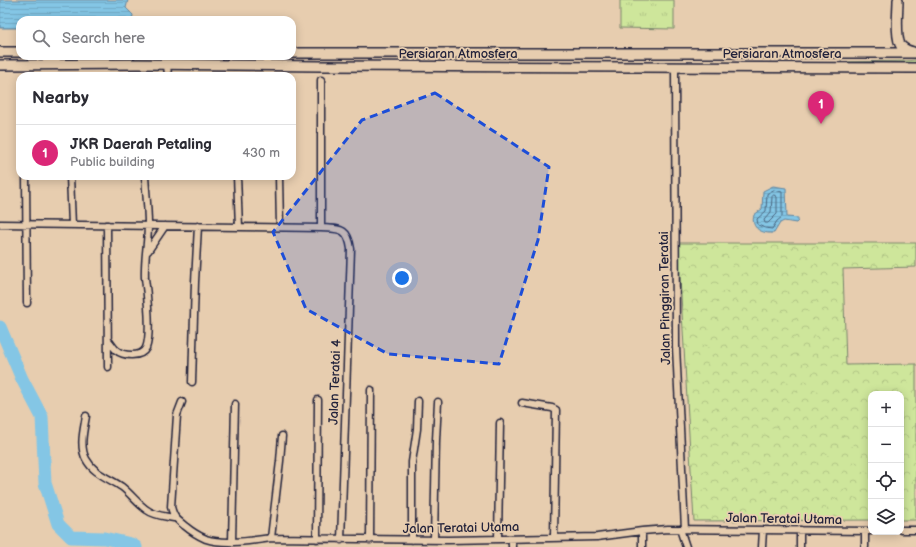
<!DOCTYPE html>
<meta charset="utf-8">
<style>
:root{--surface:#fff;--page:#f7f7f7;--text:#2b2b33;--muted:#7c7c81;--line:#e1e1e2;--accent:#db2777}
body{margin:0;font-family:"Balsamiq Sans",sans-serif;background:var(--page);color:var(--text)}
.controls{position:absolute;right:12px;bottom:12px;display:grid;overflow:hidden;border-radius:8px;box-shadow:0 2px 10px #0003}
.controls button{width:36px;height:36px;display:grid;place-items:center;padding:0;border:0;border-bottom:1px solid var(--line);background:var(--surface);color:var(--text);font:20px sans-serif}
.you{position:absolute;left:402px;top:278px;width:14px;height:14px;margin:-10px;border:3px solid #fff;border-radius:50%;background:#1a73e8;box-shadow:0 0 0 6px #1a73e833}
.badge{display:grid;place-items:center;width:26px;height:26px;border-radius:50%;background:var(--accent);color:#fff;font-size:13px;font-weight:700}
.pin{position:absolute;translate:-50% -33px;filter:drop-shadow(0 1px 2px #0008)}
.pin::after{content:'';position:absolute;top:21px;width:14px;height:12px;background:inherit;clip-path:polygon(0 0,100% 0,50% 100%)}
.list{margin:0;padding:0;list-style:none}
h2{display:flex;justify-content:space-between;align-items:center;height:52px;margin:0;padding:0 16px;font-size:17px}
h2 small{font-size:13px;font-weight:400;color:var(--muted)}
.list li{display:grid;grid-template-columns:26px 1fr auto;gap:12px;align-items:center;box-sizing:border-box;height:56px;padding:0 16px;border-top:1px solid var(--line)}
.list b{display:block;font-size:15px;white-space:nowrap}
.list p{margin:0;font-size:13px;white-space:nowrap;color:var(--muted)}
.list em{font-size:13px;font-style:normal;color:var(--muted)}
.icon{flex:none;width:22px;height:22px;fill:none;stroke:currentColor;stroke-width:2;stroke-linecap:round;stroke-linejoin:round}
.map{position:relative;flex:none;width:916px;height:547px;overflow:hidden}
.search{position:absolute;background:var(--surface);box-shadow:0 2px 10px #0003;left:16px;top:16px;width:280px;height:44px;display:flex;align-items:center;gap:10px;box-sizing:border-box;padding:0 14px;border-radius:12px;color:var(--muted);font-size:15px}
.panel{position:absolute;background:var(--surface);box-shadow:0 2px 10px #0003;left:16px;top:72px;width:280px;height:108px;border-radius:12px}
.map>svg:first-child{display:block}
.grass{fill:url(#grass-tufts);stroke:#78846b}
.forest{fill:url(#forest-crowns);stroke:#78846b}
.water{fill:url(#water-rules);stroke:#5d84a1}
.lines{fill:none;stroke-linecap:round;stroke-linejoin:round}
.shore{stroke:#49647f;stroke-width:1}
.river{stroke:#84c6e5;stroke-width:13}
.street-casing{stroke:#22223b;stroke-width:9}
.secondary-casing{stroke:#22223b;stroke-width:12}
.street{stroke:#e7cdaf;stroke-width:6}
.secondary{stroke:#e7cdaf;stroke-width:9}
.marked{fill:#1d4ed8;fill-opacity:0.2;stroke:#1d4ed8;stroke-width:3;stroke-dasharray:8 5;stroke-linejoin:round}
.labels{text-anchor:middle;dominant-baseline:central;stroke-width:3.5;stroke-linejoin:round;paint-order:stroke}
.street-label{font-size:13px;fill:#22223b;stroke:#e7cdaf}
</style>
<div class="map">
<svg width="916" height="547" viewBox="0 0 916 547">
<defs>
<pattern id="grass-tufts" width="24" height="20" patternUnits="userSpaceOnUse"><rect width="24" height="20" fill="#cee69b"/><path d="M3 7l-1-3M5 7V3M7 7l1-3M15 17l-1-3M17 17v-4M19 17l1-3" fill="none" stroke="#b1c586"/></pattern>
<pattern id="forest-crowns" width="20" height="18" patternUnits="userSpaceOnUse"><rect width="20" height="18" fill="#cee69b"/><path d="M2 6a3 3 0 1 1 6 0M12 15a3 3 0 1 1 6 0" fill="none" stroke="#b1c586"/></pattern>
<pattern id="water-rules" width="6" height="5" patternUnits="userSpaceOnUse"><rect width="6" height="5" fill="#84c6e5"/><path d="M0 2.5h6" fill="none" stroke="#72aac5"/></pattern>
</defs>
<rect width="100%" height="100%" fill="#e7cdaf"/>
<filter id="ink" filterUnits="userSpaceOnUse"><feTurbulence type="fractalNoise" baseFrequency=".025" numOctaves="2"/><feDisplacementMap in="SourceGraphic" scale="8" xChannelSelector="R" yChannelSelector="G"/><feConvolveMatrix kernelMatrix="1 2 1 2 8 2 1 2 1" color-interpolation-filters="sRGB"/></filter>
<g filter="url(#ink)">
<path class="grass" d="M620,0H674V29L620,28Z
M916,60V63H841V62L905,61Z"/>
<path class="forest" d="M678,243H916V267L843,269L846,365L916,364V520H901V394H871V520L694,521Z"/>
<path class="water" d="M0,0H128L126,8L133,15L132,20H20V28H0Z
M773,186L786,188L787,217L798,218V221L796,223L784,221L780,223L774,233C763,234 750,229 754,215L762,209L763,191Z"/>
<g class="lines">
<path class="shore" d="M774,190L782,192V217L777,221L772,229L765,228L758,225L757,219L766,211L767,194Z
M774,195L777,197V214L768,223H765L764,220L771,212L772,197Z"/>
<path class="river" d="M0,327L22,379L42,417L45,483L58,524L71,537L104,538L131,544L136,547"/>
<g class="street-casing">
<path id="street" d="M167,64L168,76
M675,67L676,347L685,529
M26,176L27,303
M70,176L72,225
M237,176L239,227
M279,176L280,227
M0,224L321,228C340,229 348,227 351,249L341,540
M107,225L108,367
M321,228V80
M148,251L165,226
M108,340C111,343 113,347 116,350C123,356 141,358 146,348C152,333 147,294 145,278C144,260 148,243 148,225C148,209 146,192 145,176
M192,382L195,282L198,226
M182,402L177,415L171,507C174,518 176,519 185,526C191,531 199,536 206,539C224,545 252,541 271,538L448,540L597,537L642,531L668,529L871,531
M522,403L552,408L556,410L554,537
M86,416C84,429 79,446 86,459C94,474 109,478 122,487C131,494 138,504 147,510C155,516 165,516 174,518
M680,529L686,547
M800,530V547
M901,530H916
M865,531V547
M271,538L280,461L282,436
M317,539L318,400
M498,539L500,423
M512,539V547
M370,540L371,390
M412,540V462L417,429L418,401
M434,540L436,440L438,402
M232,542L235,404
M642,547V531
M762,547L763,530"/>
</g>
<g class="secondary-casing">
<path id="secondary" d="M898,0C898,11 895,38 901,46C904,49 908,51 913,52
M0,52H20
M292,53H916
M0,65L138,64L321,66L916,68"/>
</g>
<use href="#street" class="street"/>
<use href="#secondary" class="secondary"/>
</g>
</g>
<path class="marked" d="M435,93L549,167L538,240L499,364L388,354L306,309L273,232L362,120Z"/>
<g class="labels">
<g class="street-label">
<text x="458" y="54">Persiaran Atmosfera</text>
<text x="782" y="54">Persiaran Atmosfera</text>
<text transform="translate(665 298) rotate(-91)">Jalan Pinggiran Teratai</text>
<text transform="translate(335 382) rotate(-88)">Jalan Teratai 4</text>
<text transform="translate(784 519) rotate(1)">Jalan Teratai Utama</text>
<text transform="translate(461 528) rotate(-1)">Jalan Teratai Utama</text>
</g>
</g>
</svg>
<div class="controls">
<button>+</button>
<button>−</button>
<button><svg class="icon" aria-label="locate" viewBox="0 0 24 24"><circle cx="12" cy="12" r="6"/><path d="M12 2v4M12 18v4M2 12h4M18 12h4"/></svg></button>
<button><svg class="icon" aria-label="layers" viewBox="0 0 24 24"><path d="M12 4l9 5-9 5-9-5zM3 14l9 5 9-5"/></svg></button>
</div>
<div class="you"></div>
<div class="pin badge" style="left:821px;top:124px">1</div>
<div class="search"><svg class="icon" aria-label="search" viewBox="0 0 24 24"><circle cx="10" cy="10" r="6"/><path d="M15 15l6 6"/></svg>Search here</div>
<section class="panel">
<h2>Nearby<small></small></h2>
<ul class="list">
<li><span class="badge">1</span><div><b>JKR Daerah Petaling</b><p>Public building</p></div><em>430 m</em></li>
</ul>
</section>
</div>
